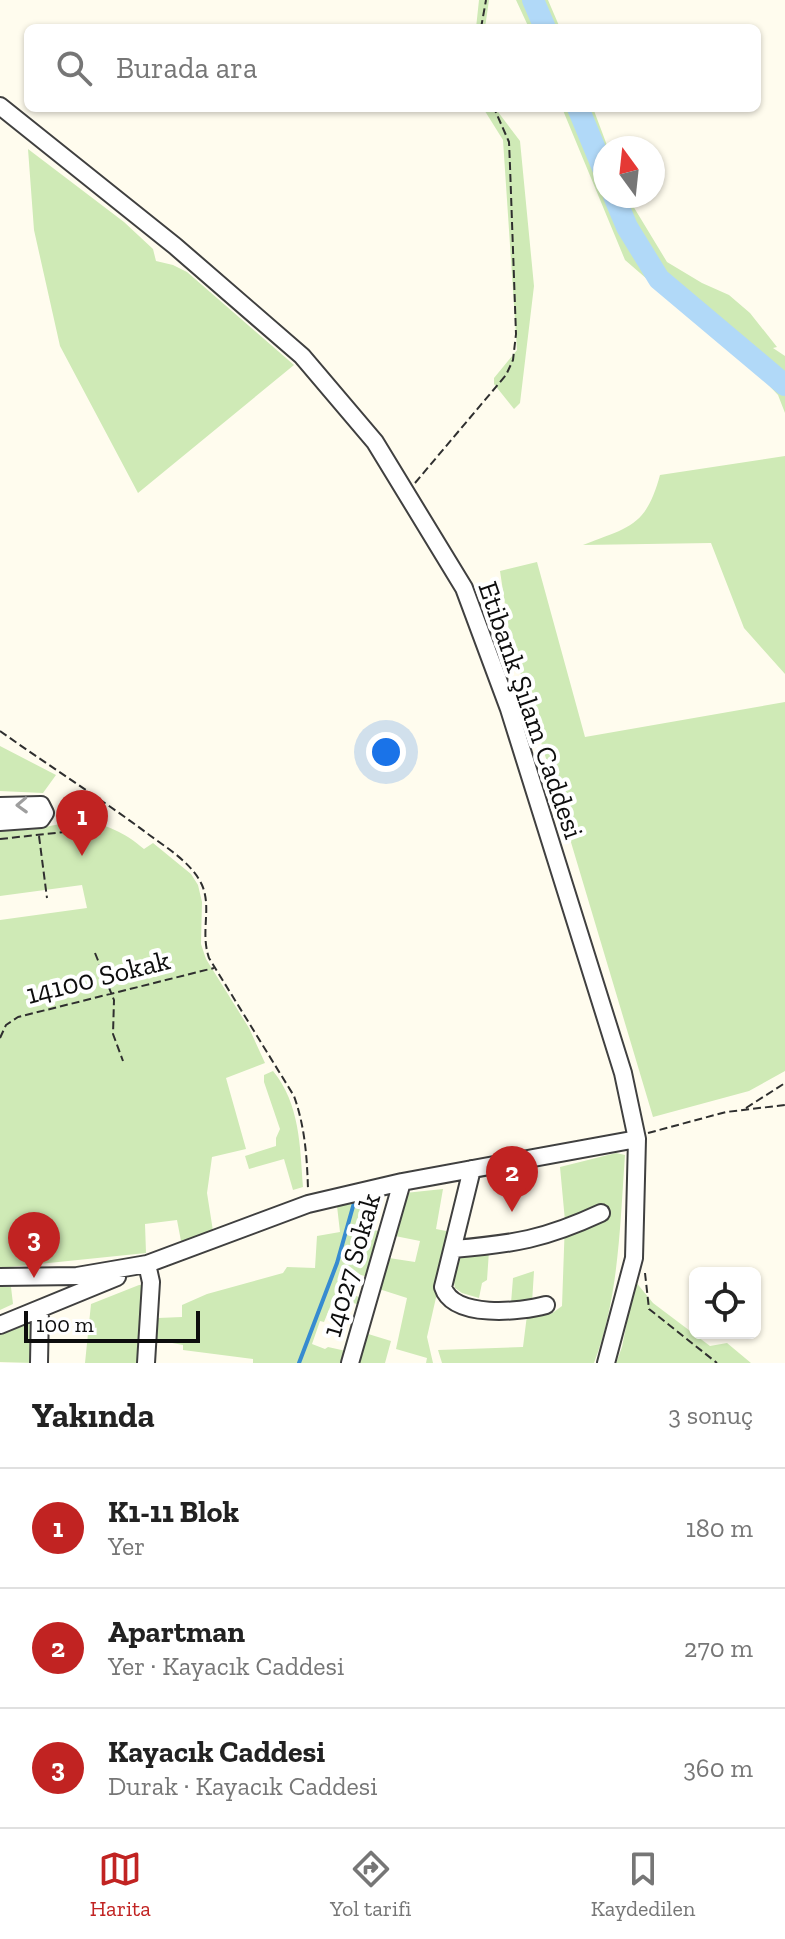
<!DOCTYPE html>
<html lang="tr">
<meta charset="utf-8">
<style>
:root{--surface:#fff;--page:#f2f2f2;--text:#222;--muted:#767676;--line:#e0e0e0;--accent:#c12322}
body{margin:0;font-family:"Zilla Slab",serif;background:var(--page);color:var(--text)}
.controls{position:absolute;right:24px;bottom:24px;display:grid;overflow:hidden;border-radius:12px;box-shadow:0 2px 6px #0004}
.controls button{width:72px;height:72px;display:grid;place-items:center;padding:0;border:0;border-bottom:2px solid var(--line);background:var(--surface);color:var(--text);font:40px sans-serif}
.compass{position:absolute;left:593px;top:136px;width:72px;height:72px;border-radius:50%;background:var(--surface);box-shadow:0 2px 6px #0004;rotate:345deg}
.scale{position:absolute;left:24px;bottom:20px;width:176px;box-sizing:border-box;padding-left:8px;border:4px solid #0d0d0d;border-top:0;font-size:22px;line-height:28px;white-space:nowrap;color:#0d0d0d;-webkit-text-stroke:6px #fff;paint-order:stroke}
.you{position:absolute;left:386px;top:752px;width:28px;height:28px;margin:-20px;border:6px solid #fff;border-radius:50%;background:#1a73e8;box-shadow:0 0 0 12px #1a73e833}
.badge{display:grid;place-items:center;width:52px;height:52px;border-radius:50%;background:var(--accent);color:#fff;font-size:26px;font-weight:700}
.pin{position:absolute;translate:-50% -66px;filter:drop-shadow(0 2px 4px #0008)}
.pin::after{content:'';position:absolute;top:42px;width:28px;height:24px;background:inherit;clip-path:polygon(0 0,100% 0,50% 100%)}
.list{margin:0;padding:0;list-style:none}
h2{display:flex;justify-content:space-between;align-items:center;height:104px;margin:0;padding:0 32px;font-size:34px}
h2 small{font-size:26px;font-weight:400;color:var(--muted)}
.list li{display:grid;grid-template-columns:52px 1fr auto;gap:24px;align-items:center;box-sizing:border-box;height:120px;padding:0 32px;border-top:2px solid var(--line)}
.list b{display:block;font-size:30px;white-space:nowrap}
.list p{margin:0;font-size:26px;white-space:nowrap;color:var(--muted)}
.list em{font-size:26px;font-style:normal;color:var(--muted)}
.icon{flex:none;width:44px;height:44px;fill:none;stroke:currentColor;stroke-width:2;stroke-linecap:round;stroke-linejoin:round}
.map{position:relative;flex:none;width:785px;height:1363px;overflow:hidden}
.search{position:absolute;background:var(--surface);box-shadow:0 2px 6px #0004;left:24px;right:24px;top:24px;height:88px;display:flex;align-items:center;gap:20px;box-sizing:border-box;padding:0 28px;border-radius:12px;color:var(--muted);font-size:30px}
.sheet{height:464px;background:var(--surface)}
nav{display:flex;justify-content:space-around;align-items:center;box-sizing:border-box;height:112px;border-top:2px solid var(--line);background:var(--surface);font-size:22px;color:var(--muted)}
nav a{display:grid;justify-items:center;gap:4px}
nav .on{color:var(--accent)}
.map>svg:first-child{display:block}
.green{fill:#cfeab6}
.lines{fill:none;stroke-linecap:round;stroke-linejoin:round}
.stream{stroke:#368bd0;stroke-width:4}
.river{stroke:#b1d9f8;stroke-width:22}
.minor-casing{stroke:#404040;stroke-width:20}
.path{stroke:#2f2f2f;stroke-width:2;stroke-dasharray:8 4;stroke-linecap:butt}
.minor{stroke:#fff;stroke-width:16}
.oneway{stroke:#9e9e9e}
.labels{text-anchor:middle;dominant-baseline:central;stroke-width:8;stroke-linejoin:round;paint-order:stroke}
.street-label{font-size:28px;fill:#0d0d0d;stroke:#fff}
</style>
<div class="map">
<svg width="785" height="1363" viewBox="0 0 785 1363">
<rect width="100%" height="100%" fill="#fffcee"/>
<path class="green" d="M479,0H489L485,28H476Z
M516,0H548L560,28H529Z
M483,108H495L520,141L534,286L520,403L514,409L494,384V378L517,350L503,140Z
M562,108H593L608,148H605V196H627L667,262L702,283L729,295L750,313L777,347L773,348L785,356V413L778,395L742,357H737L625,260Z
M28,149L124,222L153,249L156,261L173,265L187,272L294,365L138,493L60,346L34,230Z
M785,456V674L744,628L711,543L583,545C629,527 646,527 660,475Z
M537,562L585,737L785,702V1071L749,1091L653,1117L510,638L500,571Z
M0,746L56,775L43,793L0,791Z
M80,820C106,824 124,832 144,849L153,843L191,874L198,885L202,902L201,944L206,959L249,1028L265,1063L226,1078L246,1149L212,1157L207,1193L213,1231L181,1241L177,1220L145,1224L146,1253L0,1268V920L87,908L82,885L0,896V828L30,830Z
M273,1071C300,1104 300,1146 303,1187L293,1190L284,1159L249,1169L245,1156L276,1146V1138L280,1129L264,1082V1075Z
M616,1153L625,1155C620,1224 619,1298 594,1363H442L438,1350L523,1347L527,1315L547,1309L551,1314L562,1306L565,1221L560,1167Z
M443,1189L436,1229L451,1232L427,1337L433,1363H426L427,1358L396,1349L407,1298L379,1289L389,1258L415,1262L420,1241L395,1236L405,1193Z
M373,1199L364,1230L384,1231L368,1277L344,1270L339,1282L352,1287L350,1294L362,1298L360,1305L334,1297L324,1322L320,1321L312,1344L325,1349L328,1347L346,1351L343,1363H253V1359L183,1350V1345L156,1340L158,1318L182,1317V1305L207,1294L283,1273L287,1267L315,1268L317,1236L340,1232L337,1206Z
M489,1251L487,1280L482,1283L479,1298L462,1293L455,1288L453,1277L459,1253Z
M534,1271L532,1303H511L513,1278Z
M635,1281L653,1303L710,1346L727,1343L751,1363H616L622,1347Z
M139,1285H144L147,1291L137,1363H85L91,1304Z
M0,1287H11L13,1304L0,1310Z
M28,1324L33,1325V1363L0,1362V1335Z
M365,1333L391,1341L385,1363H357Z"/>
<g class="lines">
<path class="stream" d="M299,1363L337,1263L354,1203"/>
<path class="river" d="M533,0L545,28
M578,108L605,173
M614,196L627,227L659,279L785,385"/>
<g class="minor-casing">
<path id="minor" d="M0,106L175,246L302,356L375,442L464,588L509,709L623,1073L637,1139L634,1258L606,1363
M0,806L41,805L45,813L41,819L0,822
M472,1169L443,1287C453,1319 521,1312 546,1305
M453,1249C514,1244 545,1239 601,1213
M0,1277L77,1276L147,1264L308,1204L402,1182L637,1139
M0,1325L117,1277
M39,1363L40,1309
M146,1363L151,1282L147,1264
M350,1363L402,1182"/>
</g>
<path class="path" d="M481,28L486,0
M415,483L506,375L513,360L516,334L510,166L509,142L494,108
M0,731C49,766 100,798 148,834C167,848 192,863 202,885C212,908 200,932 209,958L294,1096C305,1127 307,1157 308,1189
M39,836L47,898
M0,839L101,828
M95,953L114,1000L113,1034L123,1061
M0,1038L6,1025L18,1017L214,968
M746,1108L785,1083
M648,1133L726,1112L785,1105
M645,1273L649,1309L717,1363"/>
<use href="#minor" class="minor"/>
</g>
<defs><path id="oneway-chevron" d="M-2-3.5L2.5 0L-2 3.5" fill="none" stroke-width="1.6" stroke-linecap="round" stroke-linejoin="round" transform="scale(2)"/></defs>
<use class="oneway" href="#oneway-chevron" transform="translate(22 805) rotate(178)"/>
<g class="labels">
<g class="street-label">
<text transform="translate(531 710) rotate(71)">Etibank Şılam Caddesi</text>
<text transform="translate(98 977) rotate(-14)">14100 Sokak</text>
<text transform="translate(351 1265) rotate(-74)">14027 Sokak</text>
</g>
</g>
</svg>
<div class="controls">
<button><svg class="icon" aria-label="locate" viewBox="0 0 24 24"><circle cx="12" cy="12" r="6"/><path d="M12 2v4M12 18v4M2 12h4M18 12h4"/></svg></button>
</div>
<svg class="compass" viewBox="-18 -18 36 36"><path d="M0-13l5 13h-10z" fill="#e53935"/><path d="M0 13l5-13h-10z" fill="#767676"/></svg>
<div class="scale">100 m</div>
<div class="you"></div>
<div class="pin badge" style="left:82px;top:856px">1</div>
<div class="pin badge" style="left:512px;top:1212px">2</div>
<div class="pin badge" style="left:34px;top:1278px">3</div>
<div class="search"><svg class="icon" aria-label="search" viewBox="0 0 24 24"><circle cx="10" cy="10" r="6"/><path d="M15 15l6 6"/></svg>Burada ara</div>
</div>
<section class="sheet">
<h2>Yakında<small>3 sonuç</small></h2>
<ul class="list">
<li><span class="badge">1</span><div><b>K1-11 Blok</b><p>Yer</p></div><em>180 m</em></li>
<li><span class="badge">2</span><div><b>Apartman</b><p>Yer · Kayacık Caddesi</p></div><em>270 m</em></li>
<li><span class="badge">3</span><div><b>Kayacık Caddesi</b><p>Durak · Kayacık Caddesi</p></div><em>360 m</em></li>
</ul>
</section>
<nav>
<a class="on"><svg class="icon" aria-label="map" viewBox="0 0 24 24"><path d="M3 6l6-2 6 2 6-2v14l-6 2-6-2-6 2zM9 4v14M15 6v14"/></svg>Harita</a>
<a><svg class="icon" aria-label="directions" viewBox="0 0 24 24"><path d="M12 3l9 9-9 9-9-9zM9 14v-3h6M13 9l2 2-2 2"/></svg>Yol tarifi</a>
<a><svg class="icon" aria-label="saved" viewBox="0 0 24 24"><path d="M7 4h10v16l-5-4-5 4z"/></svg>Kaydedilen</a>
</nav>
